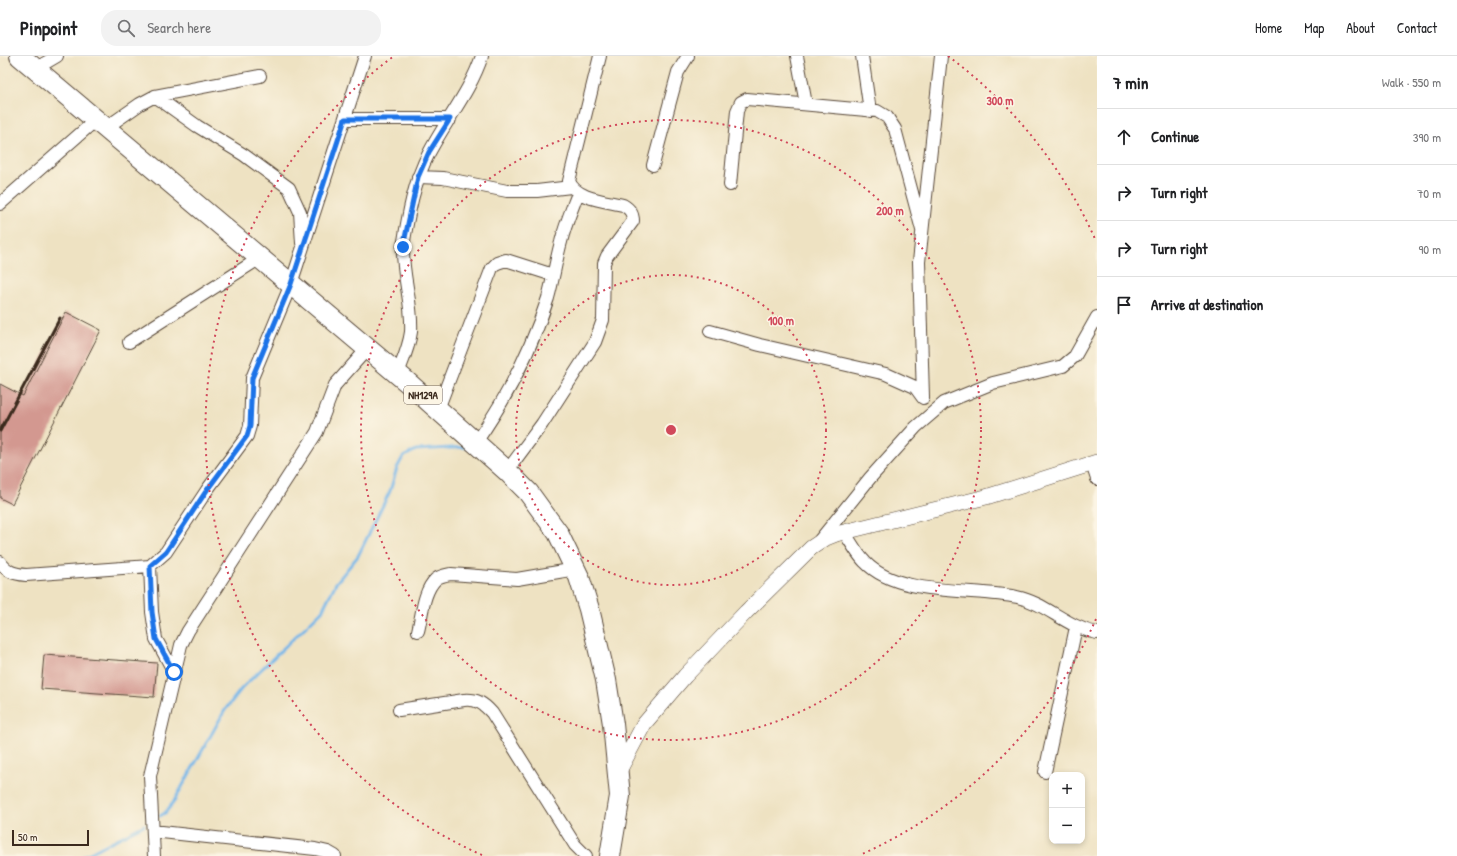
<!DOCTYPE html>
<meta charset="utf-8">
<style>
:root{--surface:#fff;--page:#f2f2f2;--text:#202124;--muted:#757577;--line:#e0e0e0}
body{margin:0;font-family:"Patrick Hand",sans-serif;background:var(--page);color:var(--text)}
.controls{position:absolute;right:12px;bottom:12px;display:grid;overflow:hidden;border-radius:8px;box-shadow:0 2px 6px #0003}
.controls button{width:36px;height:36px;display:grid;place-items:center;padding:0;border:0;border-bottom:1px solid var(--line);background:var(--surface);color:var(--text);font:20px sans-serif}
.scale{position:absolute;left:12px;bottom:10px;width:77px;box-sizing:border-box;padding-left:4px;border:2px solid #3b2a1e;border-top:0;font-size:11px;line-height:14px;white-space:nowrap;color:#3b2a1e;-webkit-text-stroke:3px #fcf5e5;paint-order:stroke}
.stop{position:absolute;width:12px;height:12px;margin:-9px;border:3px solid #1a73e8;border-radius:50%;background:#fff}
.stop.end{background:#1a73e8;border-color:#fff;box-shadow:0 1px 4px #0008}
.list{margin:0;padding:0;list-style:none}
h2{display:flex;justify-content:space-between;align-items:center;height:52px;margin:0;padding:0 16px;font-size:17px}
h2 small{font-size:13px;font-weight:400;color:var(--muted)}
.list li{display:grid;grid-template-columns:26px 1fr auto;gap:12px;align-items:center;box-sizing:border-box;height:56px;padding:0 16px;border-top:1px solid var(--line)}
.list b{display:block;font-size:15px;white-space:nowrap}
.list em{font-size:13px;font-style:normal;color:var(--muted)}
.icon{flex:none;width:22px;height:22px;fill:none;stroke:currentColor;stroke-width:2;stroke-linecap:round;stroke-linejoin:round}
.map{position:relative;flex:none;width:1097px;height:800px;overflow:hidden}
header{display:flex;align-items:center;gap:24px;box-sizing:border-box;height:56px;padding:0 20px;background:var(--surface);border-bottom:1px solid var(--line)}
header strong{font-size:19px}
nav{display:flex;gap:22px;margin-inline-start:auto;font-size:14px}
.search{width:280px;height:36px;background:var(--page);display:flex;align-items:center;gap:10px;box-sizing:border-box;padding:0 14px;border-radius:16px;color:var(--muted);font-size:15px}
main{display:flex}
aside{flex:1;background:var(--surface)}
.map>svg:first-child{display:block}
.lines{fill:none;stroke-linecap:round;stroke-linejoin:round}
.stream{stroke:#74b6e9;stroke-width:3}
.building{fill:#d39890}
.minor-casing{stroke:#564637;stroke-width:14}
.tertiary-casing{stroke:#564637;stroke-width:16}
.trunk-casing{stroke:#564637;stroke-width:22}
.minor{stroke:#fff;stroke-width:12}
.tertiary{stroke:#fff;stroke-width:15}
.trunk{stroke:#fff;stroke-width:20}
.rail{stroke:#3b2a1e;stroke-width:3}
.route{stroke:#1a73e8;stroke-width:5}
.ring{fill:none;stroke:#d1495b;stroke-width:2;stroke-dasharray:2 4}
.labels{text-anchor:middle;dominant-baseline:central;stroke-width:3;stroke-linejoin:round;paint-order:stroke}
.shield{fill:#fcf5e5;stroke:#75675a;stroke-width:1}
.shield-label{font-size:11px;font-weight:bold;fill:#3b2a1e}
.centre{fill:#d1495b;stroke:#fcf5e5;stroke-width:2}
.ring-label{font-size:12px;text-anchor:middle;font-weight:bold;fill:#d1495b;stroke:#fcf5e5;stroke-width:3;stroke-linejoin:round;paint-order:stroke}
</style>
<header>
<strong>Pinpoint</strong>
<div class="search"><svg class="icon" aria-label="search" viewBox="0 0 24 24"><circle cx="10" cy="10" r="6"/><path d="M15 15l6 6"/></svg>Search here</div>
<nav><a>Home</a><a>Map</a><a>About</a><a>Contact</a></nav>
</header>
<main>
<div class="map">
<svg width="1097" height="800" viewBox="0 0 1097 800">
<rect width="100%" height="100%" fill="#fcf5e5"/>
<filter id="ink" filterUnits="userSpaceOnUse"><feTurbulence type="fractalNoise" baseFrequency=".025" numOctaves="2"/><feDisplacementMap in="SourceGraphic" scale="8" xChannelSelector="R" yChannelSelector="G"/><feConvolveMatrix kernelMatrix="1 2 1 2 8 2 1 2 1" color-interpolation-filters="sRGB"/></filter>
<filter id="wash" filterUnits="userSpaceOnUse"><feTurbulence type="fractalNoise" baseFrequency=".012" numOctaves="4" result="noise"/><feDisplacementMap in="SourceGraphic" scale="16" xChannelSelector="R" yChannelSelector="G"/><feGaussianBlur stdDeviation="0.9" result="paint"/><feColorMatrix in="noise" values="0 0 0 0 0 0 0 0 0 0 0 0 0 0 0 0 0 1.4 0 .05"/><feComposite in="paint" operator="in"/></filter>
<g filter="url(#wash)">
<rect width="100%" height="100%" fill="#eee2c2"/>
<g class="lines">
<path class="stream" d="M160,760L165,757L173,747L225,654L242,632L322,555L336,527L358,500L390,435L397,412L403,401L416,394L468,391
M84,800L144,769"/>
</g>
<g id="blocks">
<path class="building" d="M66,256L101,274L12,448L0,442V328L23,340Z
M44,599L157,607L154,641L41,633Z"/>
</g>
</g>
<g filter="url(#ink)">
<use href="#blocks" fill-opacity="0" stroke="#564637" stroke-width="1"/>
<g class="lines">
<g class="minor-casing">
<path id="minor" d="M797,0L806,48
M862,0L870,55
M35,13L57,0
M155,40L197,70L244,99L289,132L300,156L302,187
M345,63H450
M107,71L140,48L155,40L260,20
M653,109L678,16L688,0
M418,121L443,122L507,135H537L571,131
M730,129L737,55L741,46L747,43L877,55L887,61L895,73L922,174
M0,148L97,63
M710,275L760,289L886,318L915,331L923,342
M129,286L260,202
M398,317C403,304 409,291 411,276C413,248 402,220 403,191C408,160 414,125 429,97C446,64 470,36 482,0
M923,341L919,206L941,0
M438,353L492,212L497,207L506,204L553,219
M476,386C507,342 531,294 548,242C553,224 556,204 561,186C565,169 572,153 578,137
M1092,408L1097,423
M507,415L542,368L595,286L603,264L604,207L607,200L633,165C633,157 630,153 623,149C606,145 575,143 569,125L600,0
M844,476C851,486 857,498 865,506C898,541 974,532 1017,541C1046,547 1066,571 1097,577
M820,484L870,422L916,371L944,347L993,327L1063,310L1075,300L1097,261
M0,506C7,516 14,518 26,519L150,510L166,496L207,434L247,380L250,370L252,322L291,228L365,0
M150,510L152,556L156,583L174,616
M418,575C422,560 423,535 436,523C440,520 446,519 451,518L517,523L576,513
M399,654L464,644C477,643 483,647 492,657L575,789L586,800
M1045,716L1076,571
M153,775L315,793L328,796L335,800
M154,800L150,720L181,589L188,575L317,376L335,329L368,292"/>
</g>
<g class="tertiary-casing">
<path id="tertiary" d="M619,715L644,668L685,620L746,556L811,492L826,482L836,478L986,441L1097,406"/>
</g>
<g class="trunk-casing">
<path id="trunk" d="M20,0L406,325L507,415L528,436L544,458L558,477L579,521L589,553L606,624L613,668L620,740L610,800"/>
</g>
<use href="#minor" class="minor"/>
<use href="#tertiary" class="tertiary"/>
<use href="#trunk" class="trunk"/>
<path class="rail" d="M0,375L60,262"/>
</g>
</g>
<g class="lines" filter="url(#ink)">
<path class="route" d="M174,616L156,583L152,556L150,510L166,496L207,434L247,380L250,370L252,322L291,228L345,63H450L429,96L418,121L403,191"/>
</g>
<g class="ring">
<circle cx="671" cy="374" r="155"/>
<circle cx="671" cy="374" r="310"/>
<path d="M1096 563A465 465 0 0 1 860 799M482 799A465 465 0 0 1 394 0M948 0A465 465 0 0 1 1096 185"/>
</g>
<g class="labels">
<rect class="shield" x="404" y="330" width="38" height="18" rx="3"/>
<g class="shield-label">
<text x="423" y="339">NH129A</text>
</g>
</g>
<circle cx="671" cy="374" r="6" class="centre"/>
<g class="ring-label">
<text x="1000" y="49">300 m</text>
<text x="890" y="159">200 m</text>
<text x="781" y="269">100 m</text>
</g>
</svg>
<div class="controls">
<button>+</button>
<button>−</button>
</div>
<div class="scale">50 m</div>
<div class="stop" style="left:174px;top:616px"></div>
<div class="stop end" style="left:403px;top:191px"></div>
</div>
<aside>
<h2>7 min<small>Walk · 550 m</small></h2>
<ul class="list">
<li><svg class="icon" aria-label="ahead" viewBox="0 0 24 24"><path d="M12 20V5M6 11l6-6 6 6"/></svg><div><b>Continue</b></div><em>390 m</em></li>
<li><svg class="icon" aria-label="right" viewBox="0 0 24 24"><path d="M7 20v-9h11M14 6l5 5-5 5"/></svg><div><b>Turn right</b></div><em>70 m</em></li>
<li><svg class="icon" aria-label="right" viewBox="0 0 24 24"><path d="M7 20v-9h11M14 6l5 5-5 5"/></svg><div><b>Turn right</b></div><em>90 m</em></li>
<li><svg class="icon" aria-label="arrive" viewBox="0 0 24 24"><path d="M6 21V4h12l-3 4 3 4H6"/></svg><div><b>Arrive at destination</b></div></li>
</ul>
</aside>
</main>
